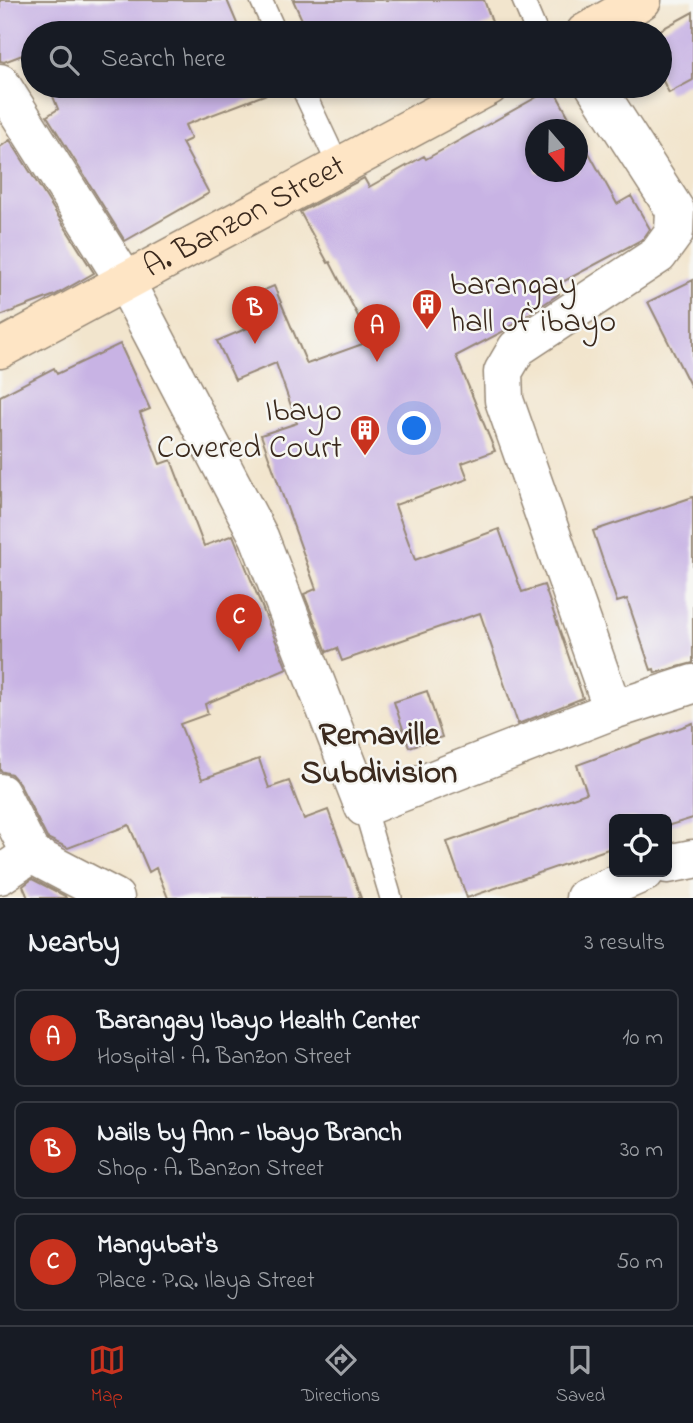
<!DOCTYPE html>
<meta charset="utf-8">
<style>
:root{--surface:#171b24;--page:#242831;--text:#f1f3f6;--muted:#9ea1a6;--line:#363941;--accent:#c8321e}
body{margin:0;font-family:"Indie Flower",sans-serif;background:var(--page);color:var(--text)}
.controls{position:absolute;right:21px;bottom:21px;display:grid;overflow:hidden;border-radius:10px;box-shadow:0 4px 10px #0003}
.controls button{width:63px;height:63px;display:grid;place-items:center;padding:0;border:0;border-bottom:2px solid var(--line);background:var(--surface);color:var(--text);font:35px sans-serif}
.compass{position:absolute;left:525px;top:119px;width:63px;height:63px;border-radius:50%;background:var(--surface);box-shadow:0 4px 10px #0003;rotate:160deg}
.you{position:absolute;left:415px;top:429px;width:24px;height:24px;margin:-18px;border:5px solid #fff;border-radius:50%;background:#1a73e8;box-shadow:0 0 0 10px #1a73e833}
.badge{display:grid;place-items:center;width:46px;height:46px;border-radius:50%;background:var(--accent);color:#fff;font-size:23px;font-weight:700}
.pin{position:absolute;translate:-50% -58px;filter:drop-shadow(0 2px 4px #0008)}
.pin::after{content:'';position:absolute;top:37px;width:24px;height:21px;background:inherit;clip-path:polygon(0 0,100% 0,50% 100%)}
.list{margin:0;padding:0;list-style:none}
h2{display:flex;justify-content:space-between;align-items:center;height:91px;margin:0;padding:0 28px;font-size:30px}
h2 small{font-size:23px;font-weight:400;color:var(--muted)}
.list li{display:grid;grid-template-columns:46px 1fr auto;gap:21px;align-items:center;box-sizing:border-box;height:98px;margin:0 14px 14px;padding:0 14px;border:2px solid var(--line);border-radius:10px}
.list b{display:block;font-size:26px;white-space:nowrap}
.list p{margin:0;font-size:23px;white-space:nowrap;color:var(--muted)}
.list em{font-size:23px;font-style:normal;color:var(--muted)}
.icon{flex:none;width:38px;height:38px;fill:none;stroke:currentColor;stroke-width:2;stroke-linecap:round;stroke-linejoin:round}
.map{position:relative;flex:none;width:693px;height:898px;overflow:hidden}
.search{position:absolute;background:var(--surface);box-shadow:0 4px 10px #0003;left:21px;right:21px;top:21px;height:77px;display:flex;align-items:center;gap:18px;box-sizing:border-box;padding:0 24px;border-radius:38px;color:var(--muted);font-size:26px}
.sheet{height:427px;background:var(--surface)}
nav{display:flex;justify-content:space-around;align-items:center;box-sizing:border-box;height:98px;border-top:2px solid var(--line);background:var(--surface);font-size:19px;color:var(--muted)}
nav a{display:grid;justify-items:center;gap:4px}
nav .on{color:var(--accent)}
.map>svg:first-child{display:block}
.building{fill:#c8b3e4}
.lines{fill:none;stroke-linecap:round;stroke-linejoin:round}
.service-casing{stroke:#968876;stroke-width:24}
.minor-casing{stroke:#968876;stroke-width:41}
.tertiary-casing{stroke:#968876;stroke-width:41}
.secondary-casing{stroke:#968876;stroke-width:41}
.service{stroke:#fff;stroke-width:21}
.minor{stroke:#fff;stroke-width:38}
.tertiary{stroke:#fff;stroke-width:38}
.secondary{stroke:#fee5c5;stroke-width:38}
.labels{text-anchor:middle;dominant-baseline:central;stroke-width:5;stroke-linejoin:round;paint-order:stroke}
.street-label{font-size:32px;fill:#3b2a1e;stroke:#f6f6f2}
.poi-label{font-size:32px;fill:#3b2a1e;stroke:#f6f6f2;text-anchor:start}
.neighbourhood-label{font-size:33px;font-weight:bold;fill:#3b2a1e;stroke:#f6f6f2}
</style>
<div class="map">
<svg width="693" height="898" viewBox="0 0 693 898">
<rect width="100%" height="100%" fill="#f6f6f2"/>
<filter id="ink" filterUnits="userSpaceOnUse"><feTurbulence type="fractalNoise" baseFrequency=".0143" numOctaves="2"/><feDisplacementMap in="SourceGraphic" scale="14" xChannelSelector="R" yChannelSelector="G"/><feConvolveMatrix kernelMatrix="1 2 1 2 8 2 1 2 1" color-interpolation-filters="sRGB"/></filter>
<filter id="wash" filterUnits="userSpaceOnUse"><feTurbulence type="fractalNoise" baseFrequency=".00686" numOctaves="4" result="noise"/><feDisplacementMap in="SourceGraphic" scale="28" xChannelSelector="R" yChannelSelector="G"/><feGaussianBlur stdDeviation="1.57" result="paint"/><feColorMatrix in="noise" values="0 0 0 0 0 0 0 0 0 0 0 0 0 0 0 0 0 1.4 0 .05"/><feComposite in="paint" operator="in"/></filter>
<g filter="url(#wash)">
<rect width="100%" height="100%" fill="#f2e5cd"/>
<g id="blocks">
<path class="building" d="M0,0H227L241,33H33V51L4,62L0,61Z
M293,0H484L492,22L467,33H308Z
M693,12V80L669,93L660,75V30Z
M49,86H263L267,94L185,125L191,139L182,143L209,193L125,241L47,116L58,109Z
M553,88L576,130H536V172H578V133L617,204L631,196L650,229L643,239L555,286L559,294L504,331L456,356L495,451L462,463L468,479L395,505L415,560L499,529L522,592L544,585L583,698L518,724L480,613L342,661L337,648L327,652L304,594L316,589L261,435L297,423L276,363L235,380L217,341L262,322L252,295L274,286L307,364L371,341L330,262L328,263L300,212L364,178L369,187L424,156L426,159Z
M10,140L94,273L55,295L0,316V147Z
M693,280V391L648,302Z
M120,344L150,409L140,413L160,464L171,460L204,546L233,535L287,669L205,704L208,714L180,724L202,779L259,759L269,788L289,781L304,819L328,810L361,898H168L156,868L149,872L129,825L68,848L47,838L19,783L11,774L0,771V396L54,368L57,374Z
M693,497V663L655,673L654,669L651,670L627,599L617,602L593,531Z
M427,691L442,737L409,747L394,702Z
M693,723V818L667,826V819H614V847L467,898L447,842L587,793L577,765Z
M32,879L65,896L66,898H28L23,886Z"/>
</g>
</g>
<g filter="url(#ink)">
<use href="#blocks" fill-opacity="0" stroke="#968876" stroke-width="2"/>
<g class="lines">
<g class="service-casing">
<path id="service" d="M261,0L276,33
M523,0L537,33
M301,86L339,167
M364,807L391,898"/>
</g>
<g class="minor-casing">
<path id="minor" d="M595,86L675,210L674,233L658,255L517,348L503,372L504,400L613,710
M125,281L259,537L364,807L613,710L693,684
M0,793L31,854
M31,854L115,898
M667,864L693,859
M0,875L31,854
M585,898L645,872"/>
</g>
<g class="tertiary-casing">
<path id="tertiary" d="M0,83L125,281"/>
</g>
<g class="secondary-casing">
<g id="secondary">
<path d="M585,33L642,0"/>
<path id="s1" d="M0,349L489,86"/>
</g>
</g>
<use href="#service" class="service"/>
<use href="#minor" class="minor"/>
<use href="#tertiary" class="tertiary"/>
<use href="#secondary" class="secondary"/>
</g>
</g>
<defs>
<g id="building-pin" transform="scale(1.575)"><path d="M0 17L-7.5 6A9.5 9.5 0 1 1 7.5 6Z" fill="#c8321e" stroke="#f6f6f2"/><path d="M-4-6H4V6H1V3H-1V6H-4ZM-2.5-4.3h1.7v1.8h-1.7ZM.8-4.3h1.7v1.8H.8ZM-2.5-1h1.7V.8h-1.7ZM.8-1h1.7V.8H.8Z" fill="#fff"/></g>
</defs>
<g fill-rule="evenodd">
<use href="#building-pin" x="427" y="304"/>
<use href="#building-pin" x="365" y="430"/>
</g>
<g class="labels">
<g class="street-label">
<text stroke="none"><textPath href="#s1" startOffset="278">A. Banzon Street</textPath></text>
</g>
<g class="poi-label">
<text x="450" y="286">barangay<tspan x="450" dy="37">hall of ibayo</tspan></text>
<text x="342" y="412" text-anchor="end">Ibayo<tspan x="342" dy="37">Covered Court</tspan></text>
</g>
<g class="neighbourhood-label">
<text x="379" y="736">Remaville<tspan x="379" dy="38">Subdivision</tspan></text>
</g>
</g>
</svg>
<div class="controls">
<button><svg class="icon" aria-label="locate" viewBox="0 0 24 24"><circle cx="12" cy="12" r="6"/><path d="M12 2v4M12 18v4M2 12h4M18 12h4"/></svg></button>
</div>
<svg class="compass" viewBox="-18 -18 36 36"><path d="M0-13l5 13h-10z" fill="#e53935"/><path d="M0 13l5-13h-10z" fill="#9ea1a6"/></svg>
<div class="you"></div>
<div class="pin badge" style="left:377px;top:362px">A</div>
<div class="pin badge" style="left:255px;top:344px">B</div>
<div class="pin badge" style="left:239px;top:652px">C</div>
<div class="search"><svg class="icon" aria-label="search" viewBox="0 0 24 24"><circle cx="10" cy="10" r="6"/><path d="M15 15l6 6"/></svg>Search here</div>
</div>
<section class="sheet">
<h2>Nearby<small>3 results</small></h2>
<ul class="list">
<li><span class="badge">A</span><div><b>Barangay Ibayo Health Center</b><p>Hospital · A. Banzon Street</p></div><em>10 m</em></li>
<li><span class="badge">B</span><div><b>Nails by Ann - Ibayo Branch</b><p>Shop · A. Banzon Street</p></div><em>30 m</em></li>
<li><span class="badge">C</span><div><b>Mangubat's</b><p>Place · P.Q. Ilaya Street</p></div><em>50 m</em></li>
</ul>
</section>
<nav>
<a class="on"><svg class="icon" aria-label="map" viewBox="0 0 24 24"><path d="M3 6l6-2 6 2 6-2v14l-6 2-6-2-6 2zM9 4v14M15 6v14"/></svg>Map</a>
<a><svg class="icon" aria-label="directions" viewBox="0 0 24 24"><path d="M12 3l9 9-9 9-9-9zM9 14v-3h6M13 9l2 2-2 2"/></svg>Directions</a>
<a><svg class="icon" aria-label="saved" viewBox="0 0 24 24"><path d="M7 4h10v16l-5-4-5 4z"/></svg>Saved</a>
</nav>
